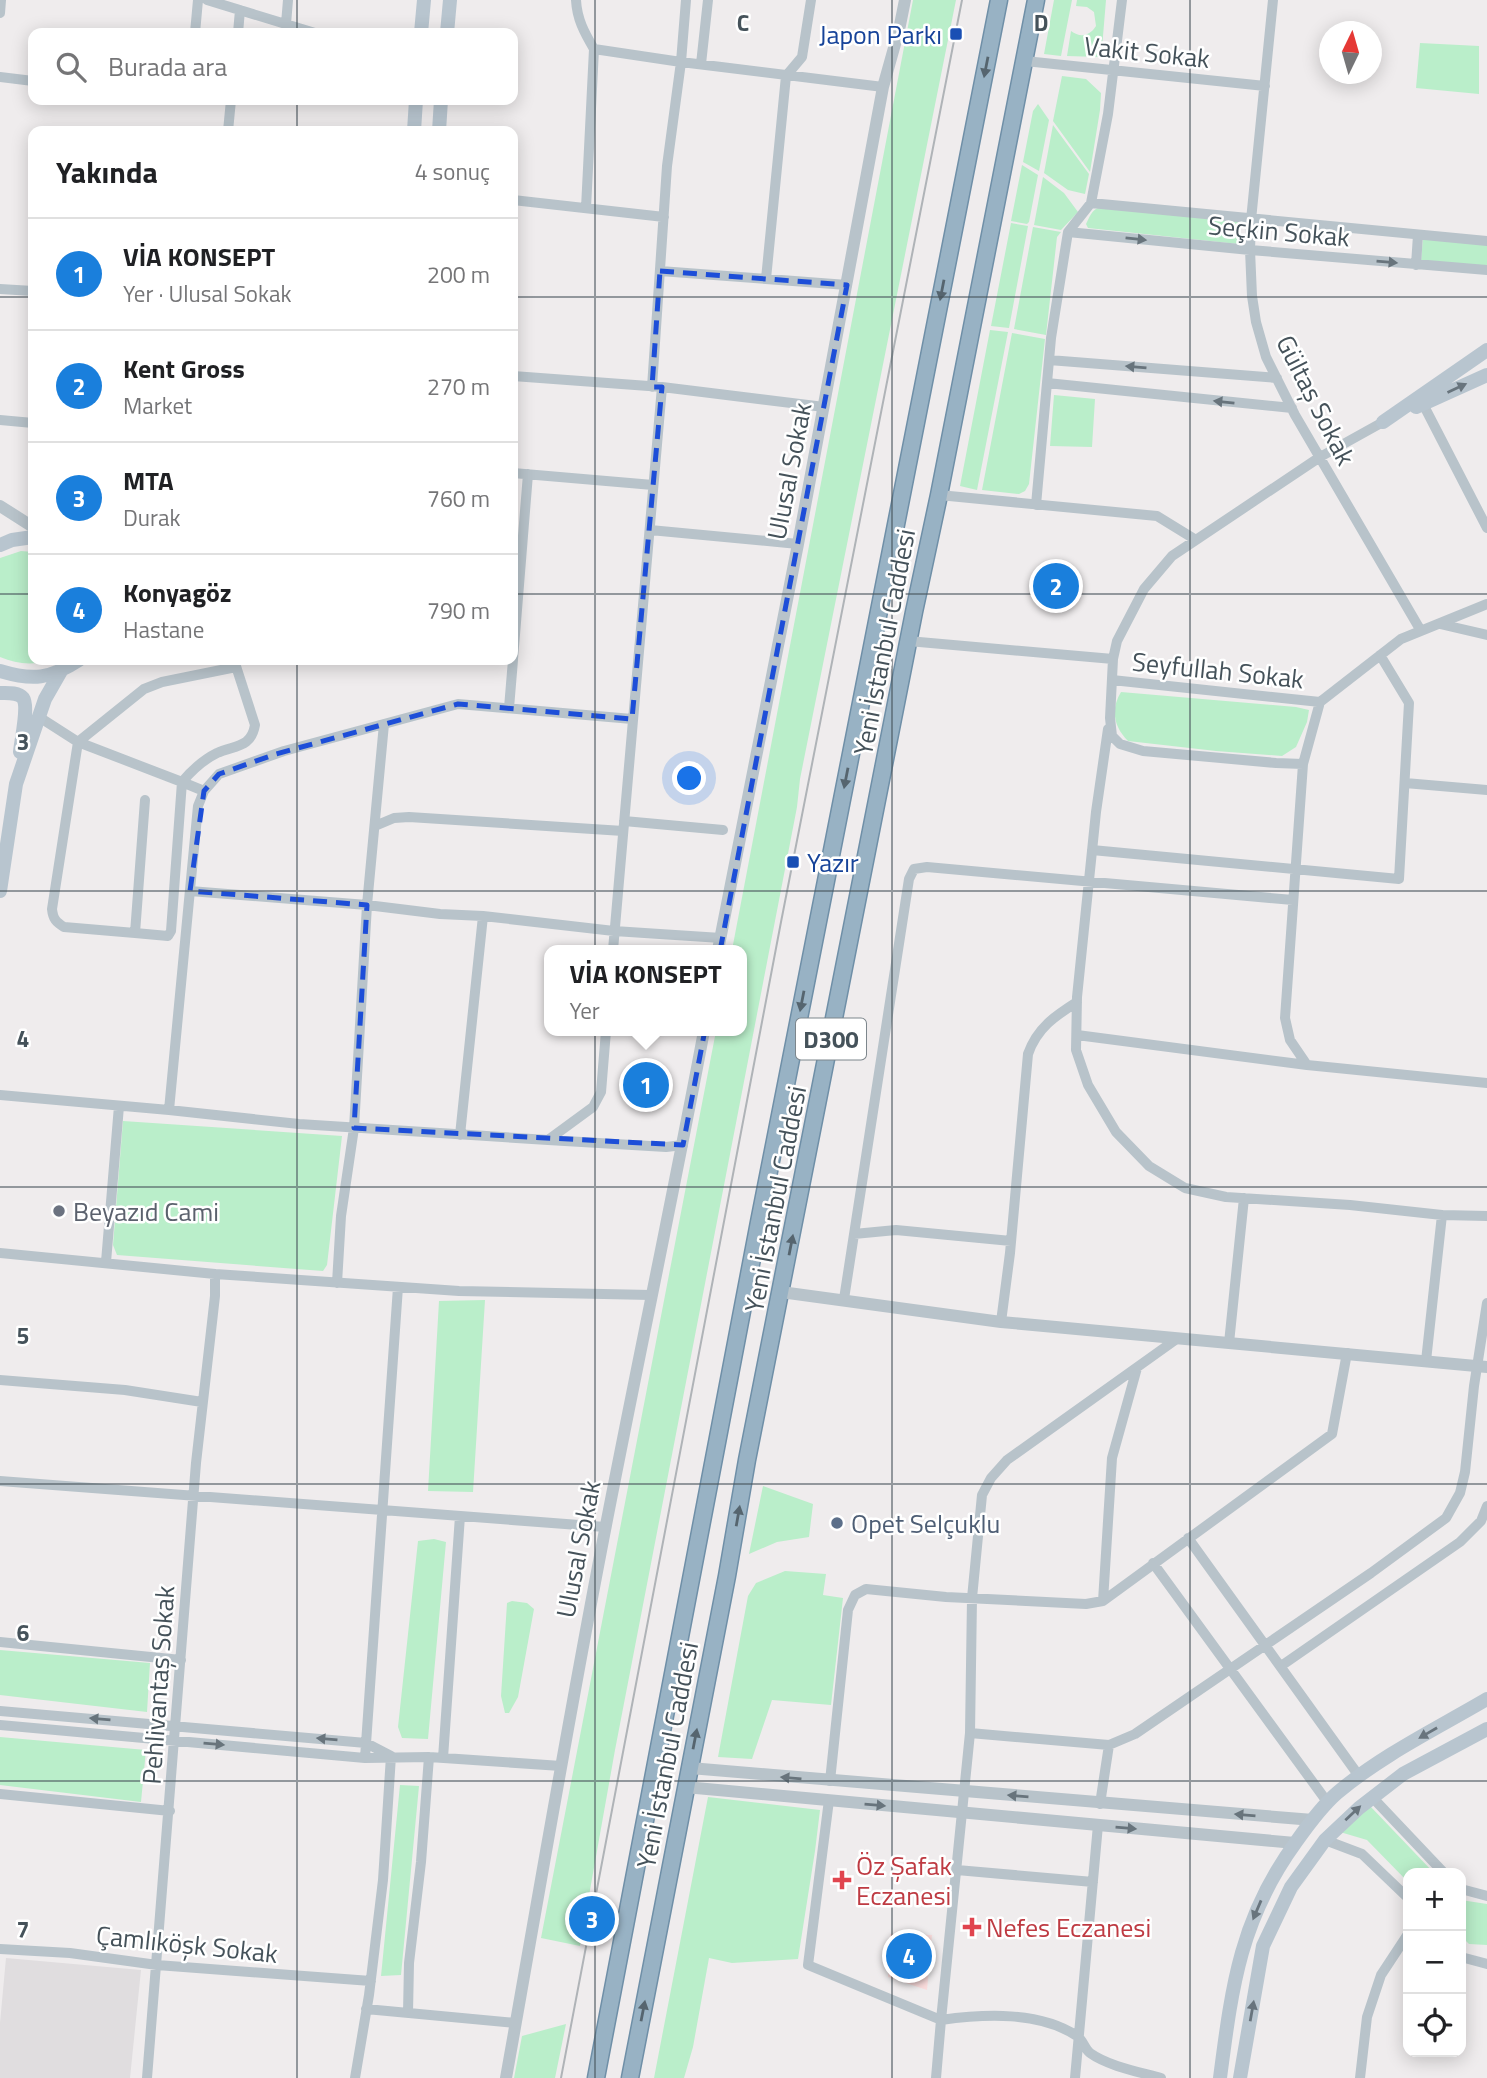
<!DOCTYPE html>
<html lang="tr">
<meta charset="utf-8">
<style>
:root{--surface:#fff;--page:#f6f6f6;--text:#202124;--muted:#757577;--line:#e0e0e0;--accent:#1a7fdc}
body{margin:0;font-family:"Titillium Web",sans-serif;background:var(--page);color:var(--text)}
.controls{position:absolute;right:21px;bottom:21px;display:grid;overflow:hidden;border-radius:14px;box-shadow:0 4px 18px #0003}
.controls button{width:63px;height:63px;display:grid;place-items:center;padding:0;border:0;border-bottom:2px solid var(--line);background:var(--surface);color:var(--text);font:35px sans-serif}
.compass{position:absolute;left:1319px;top:21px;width:63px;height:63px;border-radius:50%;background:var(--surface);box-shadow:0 4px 18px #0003;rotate:5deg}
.you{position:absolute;left:690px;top:779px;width:24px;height:24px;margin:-18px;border:5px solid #fff;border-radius:50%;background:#1a73e8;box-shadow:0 0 0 10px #1a73e833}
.badge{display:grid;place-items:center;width:46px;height:46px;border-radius:50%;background:var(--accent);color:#fff;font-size:23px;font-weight:700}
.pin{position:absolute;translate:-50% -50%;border:4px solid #fff;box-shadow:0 2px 7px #0006}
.popup{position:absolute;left:544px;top:945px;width:203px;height:91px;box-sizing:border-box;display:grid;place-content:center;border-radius:14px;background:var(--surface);filter:drop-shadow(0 2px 5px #0005);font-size:23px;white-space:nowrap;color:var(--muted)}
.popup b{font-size:26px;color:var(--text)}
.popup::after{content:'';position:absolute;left:50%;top:100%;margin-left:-14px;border:14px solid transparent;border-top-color:var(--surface)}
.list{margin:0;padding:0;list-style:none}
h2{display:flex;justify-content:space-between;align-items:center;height:91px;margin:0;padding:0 28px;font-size:30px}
h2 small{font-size:23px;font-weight:400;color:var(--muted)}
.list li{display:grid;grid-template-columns:46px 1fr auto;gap:21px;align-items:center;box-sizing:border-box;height:112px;padding:0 28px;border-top:2px solid var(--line)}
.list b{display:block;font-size:26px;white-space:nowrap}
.list p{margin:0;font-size:23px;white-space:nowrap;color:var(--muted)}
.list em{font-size:23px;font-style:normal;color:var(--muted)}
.icon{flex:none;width:38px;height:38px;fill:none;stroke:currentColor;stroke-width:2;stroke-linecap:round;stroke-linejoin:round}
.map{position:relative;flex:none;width:1487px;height:2078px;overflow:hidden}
.search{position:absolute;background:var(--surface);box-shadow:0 4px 18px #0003;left:28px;top:28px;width:490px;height:77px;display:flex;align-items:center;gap:18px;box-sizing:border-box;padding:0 24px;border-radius:14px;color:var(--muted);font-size:26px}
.panel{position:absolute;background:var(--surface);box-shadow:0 4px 18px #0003;left:28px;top:126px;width:490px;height:539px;border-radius:14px}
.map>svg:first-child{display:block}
.education{fill:#e0dddf}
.medical{fill:#fadcdc}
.green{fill:#baeeca}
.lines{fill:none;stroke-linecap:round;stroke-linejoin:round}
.trunk-casing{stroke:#6f8fa7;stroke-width:19}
.minor{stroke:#b8c3ca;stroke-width:10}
.tertiary{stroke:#b8c3ca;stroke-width:12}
.secondary{stroke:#b8c5cf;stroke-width:14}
.trunk{stroke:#98b2c4;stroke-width:16}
.tram{stroke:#afb3b7;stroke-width:2}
.oneway{fill:#56656f}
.oneway2{fill:#68747c}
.oneway3{fill:#68747d}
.marked{fill:none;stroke:#1d4ed8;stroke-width:5;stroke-dasharray:14 9;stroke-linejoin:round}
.grid{fill:none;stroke:#45525a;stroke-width:2;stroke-opacity:0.55}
.transit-dot{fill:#1a4fb4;stroke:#fff;stroke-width:2.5}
.worship-dot{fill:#6b7280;stroke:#fff;stroke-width:2.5}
.service-dot{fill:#5c6f8a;stroke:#fff;stroke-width:2.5}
.health-dot{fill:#e0444e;stroke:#fff;stroke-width:2.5}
.labels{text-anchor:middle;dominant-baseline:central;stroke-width:5;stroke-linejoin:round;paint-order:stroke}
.shield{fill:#fff;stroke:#7d868c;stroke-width:2}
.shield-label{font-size:24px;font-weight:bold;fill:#45525a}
.transit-label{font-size:26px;fill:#164399;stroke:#fff;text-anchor:end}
.street-label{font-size:26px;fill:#45525a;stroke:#fff}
.worship-label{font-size:26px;fill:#5b616d;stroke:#fff;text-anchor:start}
.service-label{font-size:26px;fill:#4e5e75;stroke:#fff;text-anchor:start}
.health-label{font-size:26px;fill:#be3a42;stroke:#fff;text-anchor:start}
.grid-label{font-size:23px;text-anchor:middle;font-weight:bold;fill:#45525a;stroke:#fff;stroke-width:5;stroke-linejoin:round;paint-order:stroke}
</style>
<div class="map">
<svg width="1487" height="2078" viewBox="0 0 1487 2078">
<rect width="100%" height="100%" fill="#efeced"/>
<path class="education" d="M6,1958L141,1970L130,2078H0V2023Z"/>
<path class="medical" d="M890,1934L932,1935L927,1990L888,1977Z"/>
<path class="green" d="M913,0H956L800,779L797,807L615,1750L580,1946L541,1938L716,1031H742V950H732Z
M1054,0H1072L1061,56L1044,54Z
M1077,0H1106L1102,48L1098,57L1067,56L1071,31C1080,38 1090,36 1096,26L1094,12L1087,7L1076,6Z
M1420,43L1479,46V94L1416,88Z
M1062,76L1086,79L1101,93L1100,110L1090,172L1053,121Z
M1038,104L1049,120L1039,171L1023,162L1033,111Z
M1053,125L1089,174L1085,194L1068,190L1044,173Z
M1022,165L1038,175L1029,222L1027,224L1011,221Z
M1043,177L1064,193L1078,212L1061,230L1034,225Z
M1098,208L1240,221L1238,244L1088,228L1086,224C1089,218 1092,210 1098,208Z
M1011,223L1028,226L1009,328L991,326Z
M1033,227L1061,232L1057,237L1046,335L1014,329Z
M1423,238L1487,243V267L1421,261Z
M990,330L1008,332L977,490L960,486Z
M1012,333L1045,339L1029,484L1025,491L1019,494L982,490Z
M1054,395L1095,399L1092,447L1050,446Z
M21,551L33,552V660H49C32,666 17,664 0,657V558Z
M1121,692L1296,707L1309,710L1307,722L1296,747L1282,756L1216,751L1128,741C1114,727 1110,710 1121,692Z
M123,1121L342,1136L327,1265L323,1271L117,1255L113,1245Z
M485,1300L473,1492L428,1491L439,1301Z
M763,1486L813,1504L809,1537L777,1542L749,1554Z
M434,1539L446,1542L428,1739L402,1738L398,1727L418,1541Z
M785,1571L826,1574L823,1595L843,1598L831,1705L772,1700L752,1759L718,1757L748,1596L756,1583Z
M512,1601L527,1603L534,1609L518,1697L509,1713H505L501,1696L507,1603Z
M0,1650L150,1663L147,1712L0,1695Z
M0,1737L146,1750L141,1802L0,1785Z
M400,1785L419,1786L401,1975L381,1976Z
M708,1797L820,1810L815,1851L798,1959L732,1963L709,1958L693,2047L684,2078H654Z
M1370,1806L1434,1873H1408V1882L1367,1840L1340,1832Z
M1461,1900L1487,1904V1945L1469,1944L1461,1936Z
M566,2024L555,2078H514L522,2036Z"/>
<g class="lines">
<g class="trunk-casing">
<path id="trunk" d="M596,2078L759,1222L999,0
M630,2078L727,1576L747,1460L914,612L939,495L1036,0"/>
</g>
<path class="minor" d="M207,0L315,33
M576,0C577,19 584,32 594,49L586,208
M1273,0L1251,220L1250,250L1252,296L1256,322L1266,357L1295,415L1421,631
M0,13L1,0
M286,24L288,0
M195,33L198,0
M238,33L240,10
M594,49L681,62L883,87
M1025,61L1265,86
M701,64L708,0
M0,77L33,81
M228,131L231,100
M513,200L664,217
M1091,203L1487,241
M1068,232L1250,250L1487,270
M1416,265L1418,235
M660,271L847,285
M766,279L786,76L802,57L811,0
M0,289L33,291
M1049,360L1277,378
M513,376L662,387L824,407
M1047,383L1292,408
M652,387L667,166L681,62L686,0
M1423,404L1487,528
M0,420L33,423
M1383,422L1320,457L1172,556L1144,589L1117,641L1113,659L1110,718L1112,736L1120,744L1143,751L1276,763L1303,764L1320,702L1401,639L1487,604
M513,473L653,485
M939,495L1157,516L1196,540
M1036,505L1051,338L1068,232L1091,203L1108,114L1122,0
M650,530L798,544
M1440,624L1487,635
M908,641L1113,659
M513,659L528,474
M1112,680L1320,702
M509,708L513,660
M39,717L78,742L182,782L171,931L168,936L135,933
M1108,729L1096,812L1077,997L1076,1050L1088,1085L1116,1132L1149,1166L1185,1188L1226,1197L1350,1205L1442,1215L1487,1216
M1303,764L1285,1018L1290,1040L1307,1065
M1405,783L1487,790
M204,791L182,782C192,770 203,760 217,753C235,745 251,748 255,725L234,660
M145,800L135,933L64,927C56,922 53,919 52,909L78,742L144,689L162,682L236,667
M624,821L723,830
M375,826L394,818L409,817L623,831
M1092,850L1399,879L1409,703L1380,655
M190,891L367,905L440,914L483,916L614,931L721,938
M613,950L662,387
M1077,1035L1307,1065L1487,1083
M0,1095L169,1110L299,1124L548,1140L593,1107L601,1092L606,1031
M169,1110L198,806L204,791L219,774L284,751L458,704L632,719
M460,1135L483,916
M548,1140L666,1147L683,1145
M854,1234L896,1230L1011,1241
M0,1253L215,1274
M106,1262L119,1106
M337,1283L341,1216L354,1128L367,905L384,724
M844,1299L909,879L914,869L927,867L1293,900
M1001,1322L1010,1253L1028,1054C1037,1028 1055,1016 1077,1002
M1229,1343L1244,1198
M1426,1361L1442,1215
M0,1380L125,1390L202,1402
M0,1481L605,1527
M1188,1538L1359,1776
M1153,1563L1328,1803
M1103,1601L1112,1458L1137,1368
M0,1642L181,1660
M1281,1666L1460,1542L1481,1521L1487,1506
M0,1711L366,1743L391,1756
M0,1725L365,1758L429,1757L561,1766
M970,1733L1109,1745L1135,1734L1371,1573L1446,1518L1460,1493L1465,1472L1474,1386L1487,1303
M365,1758L398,1287
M443,1758L460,1516
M830,1781L848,1610L855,1595L866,1589L946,1597L1086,1604L1103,1601L1332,1434L1347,1353
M0,1794L170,1811
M1372,1797L1444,1873
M829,1800L808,1965L941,2020L970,1733L972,1598L982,1495L991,1478L1007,1460L1178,1338
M1100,1804L1109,1745
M1325,1840L1362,1854L1408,1898
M957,1870L1093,1882
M1461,1889L1487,1896
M0,1949L70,1953L157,1965L371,1981
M1461,1957L1487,1964
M366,2009L516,2023
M408,2013L409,1963L421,1862L429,1757
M147,2078L196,1463L215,1296V1274L459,1291L651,1295
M355,2078L369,1995L383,1880L391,1756
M936,2078L941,2020C984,2014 1039,2011 1077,2036C1083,2040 1084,2048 1090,2053C1108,2066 1139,2072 1161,2078
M1075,2078L1098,1825
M1360,2078L1367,2017L1381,1975L1408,1934"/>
<path class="tertiary" d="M0,506L33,527
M718,950L798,544L883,87L899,30L905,0
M781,1292L1001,1322L1487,1367
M690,1768L1313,1820
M685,1787L1295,1843
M506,2078C539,1893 570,1709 606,1525C638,1360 673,1196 704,1031"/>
<path class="secondary" d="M421,33L424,0
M447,33L450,0
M414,131L416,100
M439,131L441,100
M1416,407L1487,375
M1383,422L1487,350
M0,545L12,540L33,537
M0,671C33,681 50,679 79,660
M0,693C7,693 18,692 23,698C29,707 21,740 20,752
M0,891L16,784L45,699L61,671
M1220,2078C1232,1986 1240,1919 1296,1842C1308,1825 1322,1806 1337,1793C1382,1755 1436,1729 1487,1699
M1240,2078L1263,1946L1291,1887L1325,1840L1359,1808L1403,1774L1487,1729"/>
<use href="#trunk" class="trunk"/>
<path class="tram" d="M561,2078L781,922L962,0"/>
</g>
<defs><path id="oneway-solid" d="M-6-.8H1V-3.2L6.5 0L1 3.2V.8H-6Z" transform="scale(1.75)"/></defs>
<g class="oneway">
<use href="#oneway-solid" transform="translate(986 67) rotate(101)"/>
<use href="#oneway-solid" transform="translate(942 290) rotate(101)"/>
<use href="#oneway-solid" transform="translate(846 778) rotate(101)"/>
<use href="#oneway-solid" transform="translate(802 1001) rotate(101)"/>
<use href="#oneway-solid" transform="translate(791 1245) rotate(-79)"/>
<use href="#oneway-solid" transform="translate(738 1516) rotate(-80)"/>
<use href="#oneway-solid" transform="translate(695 1739) rotate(-79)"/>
<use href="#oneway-solid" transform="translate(643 2011) rotate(-79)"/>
</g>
<g class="oneway2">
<use href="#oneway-solid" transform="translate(1136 239) rotate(6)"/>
<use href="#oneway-solid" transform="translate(1387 262) rotate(5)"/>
<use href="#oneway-solid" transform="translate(1136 367) rotate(-175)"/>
<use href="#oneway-solid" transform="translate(1224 402) rotate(-174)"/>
<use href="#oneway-solid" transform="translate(100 1719) rotate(-175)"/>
<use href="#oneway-solid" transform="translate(327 1739) rotate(-175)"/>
<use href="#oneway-solid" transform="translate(214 1744) rotate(5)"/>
<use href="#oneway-solid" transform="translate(791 1778) rotate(-175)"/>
<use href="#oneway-solid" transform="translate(1018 1796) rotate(-175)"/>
<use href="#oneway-solid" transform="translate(875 1805) rotate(5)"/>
<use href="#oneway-solid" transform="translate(1245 1815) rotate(-175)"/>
<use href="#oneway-solid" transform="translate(1126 1828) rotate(5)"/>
</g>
<g class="oneway3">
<use href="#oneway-solid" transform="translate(1457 388) rotate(-25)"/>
<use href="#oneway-solid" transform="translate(1428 1733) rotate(150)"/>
<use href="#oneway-solid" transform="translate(1353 1813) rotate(-43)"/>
<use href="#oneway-solid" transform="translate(1257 1910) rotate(113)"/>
<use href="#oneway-solid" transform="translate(1252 2011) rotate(-80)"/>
</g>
<path class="marked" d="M660,271L847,285L683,1145L354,1128L367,905L190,891L204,791L219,774L276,754L458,704L632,719L662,387H652Z"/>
<path class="grid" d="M297,0V33M595,0V2078M892,0V2078M1190,0V2078M297,100V131M0,297H33M513,297H1487M0,594H33M513,594H1487M297,660V2078M0,891H1487M0,1187H1487M0,1484H1487M0,1781H1487"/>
<g class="transit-dot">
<rect x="949" y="27" width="14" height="14" rx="3.5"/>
<rect x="786" y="855" width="14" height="14" rx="3.5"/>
</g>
<circle class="worship-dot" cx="59" cy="1211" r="7"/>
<circle class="service-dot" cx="837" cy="1523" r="7"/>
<g class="health-dot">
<path d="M838.5 1869.5h7v7h7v7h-7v7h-7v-7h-7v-7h7z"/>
<path d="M968.5 1916.5h7v7h7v7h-7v7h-7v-7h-7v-7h7z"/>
</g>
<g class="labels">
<rect class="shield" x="796" y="1018.5" width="70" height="41" rx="5"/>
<g class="shield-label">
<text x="831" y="1039">D300</text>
</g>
<g class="transit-label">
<text x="942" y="34">Japon Parkı</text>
<text x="807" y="862" text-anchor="start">Yazır</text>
</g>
<g class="street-label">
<text transform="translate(1147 52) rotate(6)">Vakit Sokak</text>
<text transform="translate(1279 231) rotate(5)">Seçkin Sokak</text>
<text transform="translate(1316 400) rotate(63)">Gültaş Sokak</text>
<text transform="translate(789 471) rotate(-79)">Ulusal Sokak</text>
<text transform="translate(884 642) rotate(-79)">Yeni İstanbul Caddesi</text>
<text transform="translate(1218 670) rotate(6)">Seyfullah Sokak</text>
<text transform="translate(775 1199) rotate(-79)">Yeni İstanbul Caddesi</text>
<text transform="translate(578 1549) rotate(-79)">Ulusal Sokak</text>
<text transform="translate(158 1685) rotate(-86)">Pehlivantaş Sokak</text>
<text transform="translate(667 1755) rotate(-79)">Yeni İstanbul Caddesi</text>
<text transform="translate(187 1944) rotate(6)">Çamlıköşk Sokak</text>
</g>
<g class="worship-label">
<text x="73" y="1211">Beyazıd Cami</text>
</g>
<g class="service-label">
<text x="851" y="1523">Opet Selçuklu</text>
</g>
<g class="health-label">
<text x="856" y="1865">Öz Şafak<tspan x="856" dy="30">Eczanesi</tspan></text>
<text x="986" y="1927">Nefes Eczanesi</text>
</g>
</g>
<g class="grid-label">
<text x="743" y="31">C</text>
<text x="1041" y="31">D</text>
<text x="23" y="750">3</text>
<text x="23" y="1047">4</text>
<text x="23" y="1344">5</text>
<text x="23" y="1641">6</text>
<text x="23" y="1938">7</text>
</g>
</svg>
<div class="controls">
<button>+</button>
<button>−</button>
<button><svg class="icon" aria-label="locate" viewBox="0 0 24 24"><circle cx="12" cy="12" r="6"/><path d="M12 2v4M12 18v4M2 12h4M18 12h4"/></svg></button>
</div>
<svg class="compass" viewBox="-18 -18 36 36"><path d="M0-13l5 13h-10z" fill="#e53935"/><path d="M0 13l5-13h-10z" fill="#757577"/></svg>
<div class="you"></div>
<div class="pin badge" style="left:646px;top:1085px">1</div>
<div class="popup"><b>VİA KONSEPT</b>Yer</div>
<div class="pin badge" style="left:1056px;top:586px">2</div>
<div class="pin badge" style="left:592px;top:1919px">3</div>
<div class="pin badge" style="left:909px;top:1956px">4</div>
<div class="search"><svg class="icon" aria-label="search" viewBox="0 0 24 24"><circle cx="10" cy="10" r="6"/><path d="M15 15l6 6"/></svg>Burada ara</div>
<section class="panel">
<h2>Yakında<small>4 sonuç</small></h2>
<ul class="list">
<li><span class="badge">1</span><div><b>VİA KONSEPT</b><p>Yer · Ulusal Sokak</p></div><em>200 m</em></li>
<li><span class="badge">2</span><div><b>Kent Gross</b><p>Market</p></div><em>270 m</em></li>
<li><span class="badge">3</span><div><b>MTA</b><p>Durak</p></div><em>760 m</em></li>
<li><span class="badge">4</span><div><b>Konyagöz</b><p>Hastane</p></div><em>790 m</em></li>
</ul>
</section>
</div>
